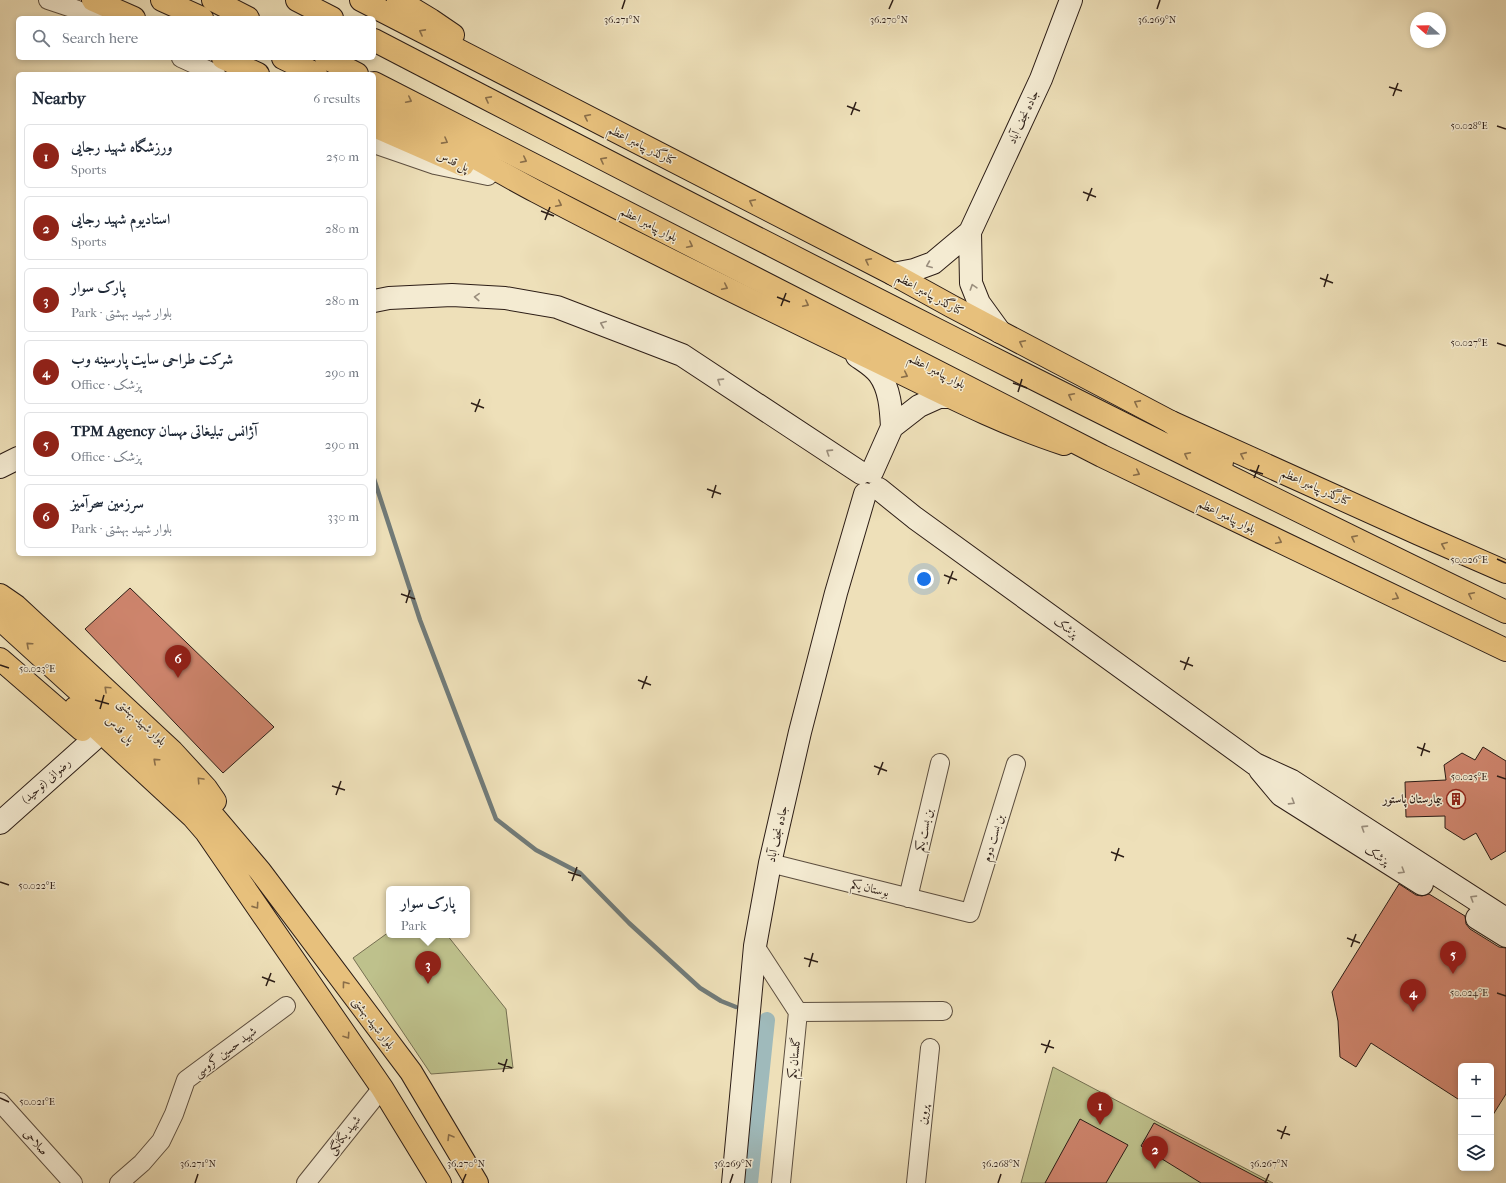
<!DOCTYPE html>
<meta charset="utf-8">
<style>
:root{--surface:#fff;--page:#f6f6f7;--text:#1f2937;--muted:#747a83;--line:#e0e1e3;--accent:#8f2418}
body{margin:0;font-family:"IM FELL French Canon",Amiri,serif;background:var(--page);color:var(--text)}
.controls{position:absolute;right:12px;bottom:12px;display:grid;overflow:hidden;border-radius:6px;box-shadow:0 2px 6px #0003}
.controls button{width:36px;height:36px;display:grid;place-items:center;padding:0;border:0;border-bottom:1px solid var(--line);background:var(--surface);color:var(--text);font:20px sans-serif}
.compass{position:absolute;left:1410px;top:12px;width:36px;height:36px;border-radius:50%;background:var(--surface);box-shadow:0 2px 6px #0003;rotate:290deg}
.you{position:absolute;left:924px;top:579px;width:14px;height:14px;margin:-10px;border:3px solid #fff;border-radius:50%;background:#1a73e8;box-shadow:0 0 0 6px #1a73e833}
.badge{display:grid;place-items:center;width:26px;height:26px;border-radius:50%;background:var(--accent);color:#fff;font-size:13px;font-weight:700}
.pin{position:absolute;translate:-50% -33px;filter:drop-shadow(0 1px 2px #0008)}
.pin::after{content:'';position:absolute;top:21px;width:14px;height:12px;background:inherit;clip-path:polygon(0 0,100% 0,50% 100%)}
.popup{position:absolute;left:386px;top:886px;width:84px;height:52px;box-sizing:border-box;display:grid;place-content:center;border-radius:6px;background:var(--surface);filter:drop-shadow(0 1px 3px #0005);font-size:13px;white-space:nowrap;color:var(--muted)}
.popup b{font-size:15px;color:var(--text)}
.popup::after{content:'';position:absolute;left:50%;top:100%;margin-left:-8px;border:8px solid transparent;border-top-color:var(--surface)}
.list{margin:0;padding:0;list-style:none}
h2{display:flex;justify-content:space-between;align-items:center;height:52px;margin:0;padding:0 16px;font-size:17px}
h2 small{font-size:13px;font-weight:400;color:var(--muted)}
.list li{display:grid;grid-template-columns:26px 1fr auto;gap:12px;align-items:center;box-sizing:border-box;height:64px;margin:0 8px 8px;padding:0 8px;border:1px solid var(--line);border-radius:6px}
.list b{display:block;font-size:15px;white-space:nowrap}
.list p{margin:0;font-size:13px;white-space:nowrap;color:var(--muted)}
.list em{font-size:13px;font-style:normal;color:var(--muted)}
.icon{flex:none;width:22px;height:22px;fill:none;stroke:currentColor;stroke-width:2;stroke-linecap:round;stroke-linejoin:round}
.map{position:relative;flex:none;width:1506px;height:1183px;overflow:hidden}
.search{position:absolute;background:var(--surface);box-shadow:0 2px 6px #0003;left:16px;top:16px;width:360px;height:44px;display:flex;align-items:center;gap:10px;box-sizing:border-box;padding:0 14px;border-radius:6px;color:var(--muted);font-size:15px}
.panel{position:absolute;background:var(--surface);box-shadow:0 2px 6px #0003;left:16px;top:72px;width:360px;height:484px;border-radius:6px}
.map>svg:first-child{display:block}
.green{fill:#bec18c;stroke:#756f51}
.lines{fill:none;stroke-linecap:round;stroke-linejoin:round}
.stream{stroke:#717b79;stroke-width:4.5}
.canal{stroke:#9fbabb;stroke-width:16}
.building{fill:#cd846c;stroke:#2c1d16}
.street-casing{stroke:#5c4e3f;stroke-width:20}
.secondary-casing{stroke:#2c1d16;stroke-width:24}
.primary-casing{stroke:#2c1d16;stroke-width:24}
.highway-casing{stroke:#2c1d16;stroke-width:24}
.street{stroke:#f4ebd2;stroke-width:18}
.secondary{stroke:#f4ebd2;stroke-width:22}
.primary{stroke:#e7c07c;stroke-width:22}
.highway{stroke:#e7c07c;stroke-width:22}
.oneway{stroke:#8a6e49}
.oneway2{stroke:#9a8e7d}
.ticks{fill:none;stroke:#2c1d16;stroke-width:1.5}
.labels{text-anchor:middle;dominant-baseline:central;stroke-width:3;stroke-linejoin:round;paint-order:stroke}
.street-label{font-size:12px;fill:#2c1d16;stroke:#f4ebd2}
.poi-label{font-size:12px;font-weight:bold;fill:#2c1d16;stroke:#f4ebd2;text-anchor:end}
.ticks-label{font-size:10px;text-anchor:middle;fill:#2c1d16;stroke:#f4ebd2;stroke-width:3;stroke-linejoin:round;paint-order:stroke}
</style>
<div class="map">
<svg width="1506" height="1183" viewBox="0 0 1506 1183">
<rect width="100%" height="100%" fill="#eee0b9"/>
<filter id="stains"><feTurbulence type="fractalNoise" baseFrequency=".005" numOctaves="4"/><feColorMatrix values="0 0 0 0 .2 0 0 0 0 .09 0 0 0 0 .02 0 0 0 .5 -.17"/></filter>
<radialGradient id="worn" r=".72"><stop offset=".6" stop-color="#630" stop-opacity="0"/><stop offset="1" stop-color="#630" stop-opacity=".3"/></radialGradient>
<path class="green" d="M389,932V935H447L506,1009L513,1068L431,1074L353,958Z
M1053,1067L1273,1183H1021Z"/>
<g class="lines">
<path class="stream" d="M374,479L420,620L496,819L536,850L580,873L629,923L700,988L721,1001L736,1007
M762,1018L767,1020"/>
<path class="canal" d="M750,1183L767,1020"/>
</g>
<path class="building" d="M130,588L274,727L223,773L85,629Z
M1483,747L1506,761V851L1491,860L1476,833L1464,840L1445,828V816L1406,817L1405,782L1446,780L1444,765L1462,753L1475,760Z
M1399,884L1416,895L1422,896L1429,894L1465,916L1466,924L1470,929L1499,947L1506,948V1094L1491,1118V1066H1461V1101L1371,1043L1356,1067L1340,1057L1338,1021L1332,992Z
M1080,1119L1128,1145L1106,1183H1045Z
M1154,1123L1268,1183H1201L1141,1146Z"/>
<g class="lines">
<g class="street-casing">
<path id="street" d="M48,0L75,9L94,18
M181,58L216,74
M374,144L435,165L488,176
M770,863L970,913L1016,764
M908,898L940,763
M755,946L798,1012L781,1183
M798,1012L943,1011
M0,1102L73,1183
M119,1183L142,1163L161,1141L174,1114L186,1080L286,1006
M306,1183L382,1088
M916,1183L930,1048"/>
</g>
<g class="secondary-casing">
<path id="secondary" d="M893,274L914,270L933,263L970,232
M374,301L389,298L452,295L505,298L557,307L682,355L861,473
M1000,332L979,303L971,283L970,232L1041,79L1071,0
M857,356C864,361 873,366 879,374C890,389 891,409 892,427
M0,467L18,458
M872,472L892,427L919,406L939,397H951
M879,489L915,518L1255,764L1292,781L1506,919
M1260,770L1281,795L1422,884
M0,823L93,740
M1477,918L1506,936
M733,1183L755,946L770,863L800,732L836,593L865,494"/>
</g>
<g class="primary-casing">
<path id="primary" d="M93,0L134,18
M162,0L202,18
M361,0L893,274L951,306L1171,422L1419,534L1506,572
M398,0L431,20L453,35
M223,58L258,74
M283,58L316,74
M374,102C430,130 482,163 537,192C645,249 756,303 866,356C931,387 996,422 1064,444
M374,126L463,165
M0,595L16,606L172,751L206,788L215,801
M0,619L205,806L260,871L411,1072L477,1183
M0,659L82,730
M75,708L193,817L206,832L382,1088L440,1183"/>
</g>
<g class="highway-casing">
<path id="highway" d="M213,0L248,18
M297,0L332,18
M374,40C749,235 1125,428 1506,612
M326,58L357,74
M374,83L1102,456L1506,650
M1171,422L1222,462"/>
</g>
<use href="#street" class="street"/>
<use href="#secondary" class="secondary"/>
<use href="#primary" class="primary"/>
<use href="#highway" class="highway"/>
</g>
<defs><path id="oneway-chevron" d="M-2-3.5L2.5 0L-2 3.5" fill="none" stroke-width="1.6" stroke-linecap="round" stroke-linejoin="round"/></defs>
<g class="oneway">
<use href="#oneway-chevron" transform="translate(422 32) rotate(-152)"/>
<use href="#oneway-chevron" transform="translate(488 99) rotate(-152)"/>
<use href="#oneway-chevron" transform="translate(409 100) rotate(27)"/>
<use href="#oneway-chevron" transform="translate(587 117) rotate(-153)"/>
<use href="#oneway-chevron" transform="translate(445 141) rotate(29)"/>
<use href="#oneway-chevron" transform="translate(524 160) rotate(27)"/>
<use href="#oneway-chevron" transform="translate(603 160) rotate(-152)"/>
<use href="#oneway-chevron" transform="translate(752 202) rotate(-153)"/>
<use href="#oneway-chevron" transform="translate(559 204) rotate(27)"/>
<use href="#oneway-chevron" transform="translate(690 245) rotate(27)"/>
<use href="#oneway-chevron" transform="translate(868 261) rotate(-153)"/>
<use href="#oneway-chevron" transform="translate(725 287) rotate(26)"/>
<use href="#oneway-chevron" transform="translate(806 304) rotate(27)"/>
<use href="#oneway-chevron" transform="translate(1022 343) rotate(-153)"/>
<use href="#oneway-chevron" transform="translate(905 375) rotate(26)"/>
<use href="#oneway-chevron" transform="translate(1071 396) rotate(-153)"/>
<use href="#oneway-chevron" transform="translate(1137 403) rotate(-152)"/>
<use href="#oneway-chevron" transform="translate(1187 455) rotate(-153)"/>
<use href="#oneway-chevron" transform="translate(1243 455) rotate(-156)"/>
<use href="#oneway-chevron" transform="translate(1137 473) rotate(26)"/>
<use href="#oneway-chevron" transform="translate(1354 538) rotate(-154)"/>
<use href="#oneway-chevron" transform="translate(1279 541) rotate(26)"/>
<use href="#oneway-chevron" transform="translate(1444 545) rotate(-157)"/>
<use href="#oneway-chevron" transform="translate(1471 595) rotate(-154)"/>
<use href="#oneway-chevron" transform="translate(1396 597) rotate(26)"/>
<use href="#oneway-chevron" transform="translate(29 645) rotate(-138)"/>
<use href="#oneway-chevron" transform="translate(107 689) rotate(-137)"/>
<use href="#oneway-chevron" transform="translate(156 761) rotate(-138)"/>
<use href="#oneway-chevron" transform="translate(200 780) rotate(-133)"/>
<use href="#oneway-chevron" transform="translate(256 906) rotate(55)"/>
<use href="#oneway-chevron" transform="translate(345 984) rotate(-127)"/>
<use href="#oneway-chevron" transform="translate(347 1036) rotate(56)"/>
<use href="#oneway-chevron" transform="translate(450 1137) rotate(-121)"/>
</g>
<g class="oneway2">
<use href="#oneway-chevron" transform="translate(929 265) rotate(158)"/>
<use href="#oneway-chevron" transform="translate(973 287) rotate(-108)"/>
<use href="#oneway-chevron" transform="translate(477 297) rotate(-177)"/>
<use href="#oneway-chevron" transform="translate(603 324) rotate(-158)"/>
<use href="#oneway-chevron" transform="translate(720 381) rotate(-147)"/>
<use href="#oneway-chevron" transform="translate(829 452) rotate(-147)"/>
<use href="#oneway-chevron" transform="translate(1292 802) rotate(32)"/>
<use href="#oneway-chevron" transform="translate(1364 828) rotate(-147)"/>
<use href="#oneway-chevron" transform="translate(1402 871) rotate(32)"/>
<use href="#oneway-chevron" transform="translate(1473 898) rotate(-148)"/>
</g>
<path class="ticks" d="M622,9L625,0M889,9L893,0M1157,9L1160,0M1389,87L1402,91M1393,96L1398,83M847,106L860,111M851,115L856,102M1497,126L1506,129M1083,192L1096,197M1087,201L1092,188M541,211L554,216M545,220L550,207M1320,278L1333,283M1324,287L1328,274M777,297L790,302M781,306L786,293M1497,343L1506,346M1013,383L1027,388M1018,392L1022,379M471,403L484,408M475,412L480,399M1250,470L1263,474M1254,478L1259,465M707,489L721,494M712,498L716,485M1497,559L1506,563M944,575L957,580M948,584L953,571M401,594L415,599M406,603L410,590M1180,661L1193,666M0,665L9,668M1184,670L1189,657M638,680L651,685M642,689L647,676M95,700L109,704M100,709L104,695M1417,747L1430,752M1421,756L1425,743M874,766L887,771M878,775L883,762M1497,776L1506,779M332,786L345,790M336,795L341,781M1111,852L1124,857M1115,861L1119,848M568,872L581,876M572,881L577,867M0,882L9,885M1347,938L1360,943M1351,947L1356,934M804,958L818,962M809,967L813,953M262,977L275,982M266,986L271,973M1497,993L1506,996M1041,1044L1054,1048M1045,1053L1050,1040M498,1063L512,1068M503,1072L507,1059M0,1098L9,1102M1277,1130L1290,1135M1281,1139L1286,1126M195,1183L198,1174M462,1183L466,1174M730,1183L733,1174M998,1183L1001,1174M1265,1183L1269,1174"/>
<defs>
<g id="building-ring" transform="scale(1)"><circle r="9.5" fill="#f4ebd2" stroke="#8f2418" stroke-width="1.5"/><path d="M-4-6H4V6H1V3H-1V6H-4ZM-2.5-4.3h1.7v1.8h-1.7ZM.8-4.3h1.7v1.8H.8ZM-2.5-1h1.7V.8h-1.7ZM.8-1h1.7V.8H.8Z" fill="#8f2418"/></g>
</defs>
<g fill-rule="evenodd">
<use href="#building-ring" x="1456" y="799"/>
</g>
<g class="labels">
<g class="street-label">
<text transform="translate(1023 117) rotate(-65)">جاده نجف آباد</text>
<text transform="translate(642 145) rotate(27)">کنارگذر پیامبر اعظم</text>
<text transform="translate(453 161) rotate(24)">پل قدس</text>
<text transform="translate(649 224) rotate(27)">بلوار پیامبر اعظم</text>
<text transform="translate(930 294) rotate(29)">کنارگذر پیامبر اعظم</text>
<text transform="translate(937 371) rotate(27)">بلوار پیامبر اعظم</text>
<text transform="translate(1316 487) rotate(24)">کنارگذر پیامبر اعظم</text>
<text transform="translate(1227 516) rotate(26)">بلوار پیامبر اعظم</text>
<text transform="translate(1066 627) rotate(36)">پزشک</text>
<text transform="translate(142 722) rotate(43)">بلوار شهید بهشتی</text>
<text transform="translate(120 729) rotate(42)">پل قدس</text>
<text transform="translate(46 781) rotate(-42)">رضوانی (توحید)</text>
<text transform="translate(924 830) rotate(-77)">بن بست یکم</text>
<text transform="translate(777 834) rotate(-77)">جاده نجف آباد</text>
<text transform="translate(993 838) rotate(-73)">بن بست دوم</text>
<text transform="translate(1377 855) rotate(32)">پزشک</text>
<text transform="translate(870 888) rotate(14)">بوستان یکم</text>
<text transform="translate(374 1023) rotate(53)">بلوار شهید بهشتی</text>
<text transform="translate(225 1052) rotate(-37)">شهید حسین گروسی</text>
<text transform="translate(794 1058) rotate(-84)">گلستان یکم</text>
<text transform="translate(923 1115) rotate(-84)">پروین</text>
<text transform="translate(344 1135) rotate(-52)">شهید یگانگی</text>
<text transform="translate(36 1142) rotate(48)">صلاحی</text>
</g>
<g class="poi-label">
<text x="1442" y="799">بیمارستان پاستور</text>
</g>
</g>
<g class="ticks-label">
<text x="622" y="23">36.271°N</text>
<text x="889" y="23">36.270°N</text>
<text x="1157" y="23">36.269°N</text>
<text x="1469" y="129">50.028°E</text>
<text x="1469" y="346">50.027°E</text>
<text x="1469" y="563">50.026°E</text>
<text x="37" y="672">50.023°E</text>
<text x="1469" y="780">50.025°E</text>
<text x="37" y="889">50.022°E</text>
<text x="1469" y="996">50.024°E</text>
<text x="37" y="1105">50.021°E</text>
<text x="198" y="1167">36.271°N</text>
<text x="466" y="1167">36.270°N</text>
<text x="733" y="1167">36.269°N</text>
<text x="1001" y="1167">36.268°N</text>
<text x="1269" y="1167">36.267°N</text>
</g>
<rect width="100%" height="100%" filter="url(#stains)"/>
<rect width="100%" height="100%" fill="url(#worn)"/>
</svg>
<div class="controls">
<button>+</button>
<button>−</button>
<button><svg class="icon" aria-label="layers" viewBox="0 0 24 24"><path d="M12 4l9 5-9 5-9-5zM3 14l9 5 9-5"/></svg></button>
</div>
<svg class="compass" viewBox="-18 -18 36 36"><path d="M0-13l5 13h-10z" fill="#e53935"/><path d="M0 13l5-13h-10z" fill="#747a83"/></svg>
<div class="you"></div>
<div class="pin badge" style="left:1100px;top:1125px">1</div>
<div class="pin badge" style="left:1155px;top:1169px">2</div>
<div class="pin badge" style="left:428px;top:984px">3</div>
<div class="popup"><b>پارک سوار</b>Park</div>
<div class="pin badge" style="left:1413px;top:1012px">4</div>
<div class="pin badge" style="left:1453px;top:974px">5</div>
<div class="pin badge" style="left:178px;top:678px">6</div>
<div class="search"><svg class="icon" aria-label="search" viewBox="0 0 24 24"><circle cx="10" cy="10" r="6"/><path d="M15 15l6 6"/></svg>Search here</div>
<section class="panel">
<h2>Nearby<small>6 results</small></h2>
<ul class="list">
<li><span class="badge">1</span><div><b>ورزشگاه شهید رجایی</b><p>Sports</p></div><em>250 m</em></li>
<li><span class="badge">2</span><div><b>استادیوم شهید رجایی</b><p>Sports</p></div><em>280 m</em></li>
<li><span class="badge">3</span><div><b>پارک سوار</b><p>Park · بلوار شهید بهشتی</p></div><em>280 m</em></li>
<li><span class="badge">4</span><div><b>شرکت طراحی سایت پارسینه وب</b><p>Office · پزشک</p></div><em>290 m</em></li>
<li><span class="badge">5</span><div><b>TPM Agency آژانس تبلیغاتی مهسان</b><p>Office · پزشک</p></div><em>290 m</em></li>
<li><span class="badge">6</span><div><b>سرزمین سحرآمیز</b><p>Park · بلوار شهید بهشتی</p></div><em>330 m</em></li>
</ul>
</section>
</div>
